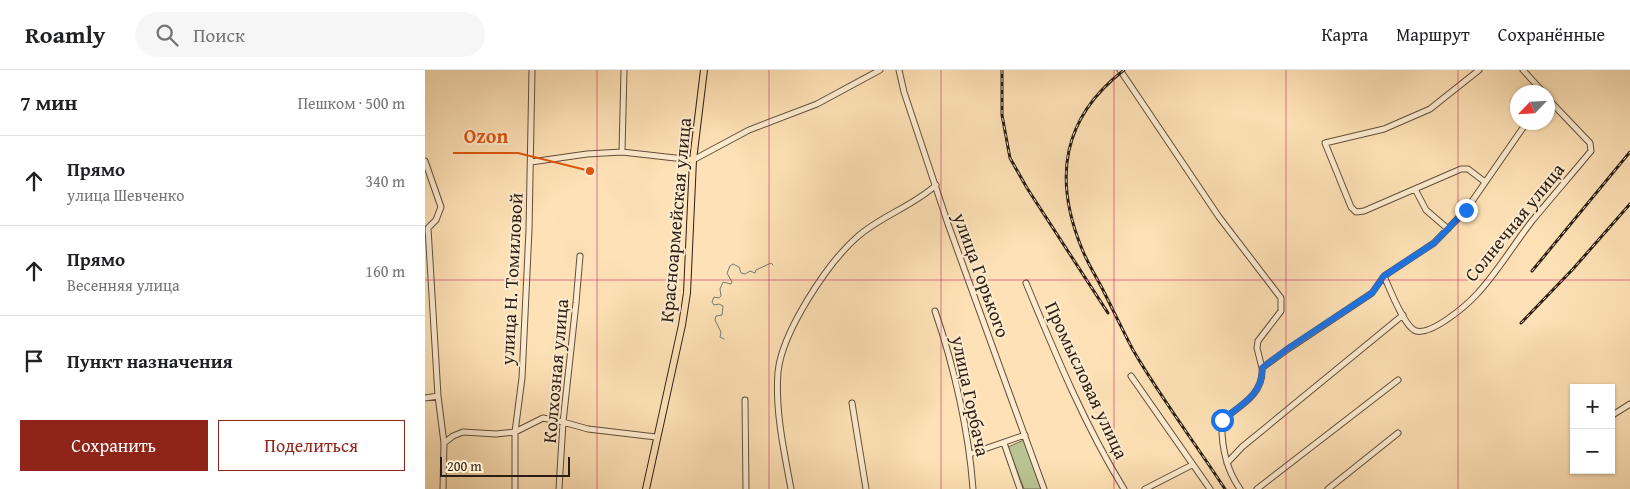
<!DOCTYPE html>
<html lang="ru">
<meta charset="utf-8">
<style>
:root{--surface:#fff;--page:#f6f6f6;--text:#202124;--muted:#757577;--line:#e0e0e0;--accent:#8f2418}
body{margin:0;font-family:"Gentium Book Plus",serif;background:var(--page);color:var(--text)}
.controls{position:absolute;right:15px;bottom:15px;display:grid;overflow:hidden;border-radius:0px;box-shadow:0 1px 4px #0004}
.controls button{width:45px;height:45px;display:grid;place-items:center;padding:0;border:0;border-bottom:1px solid var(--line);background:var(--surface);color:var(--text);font:25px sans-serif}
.compass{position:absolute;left:1085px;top:15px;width:45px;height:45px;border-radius:50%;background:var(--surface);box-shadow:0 1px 4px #0004;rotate:245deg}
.scale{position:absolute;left:15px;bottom:12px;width:130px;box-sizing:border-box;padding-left:5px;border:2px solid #2c1e12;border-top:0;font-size:14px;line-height:18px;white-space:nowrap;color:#2c1e12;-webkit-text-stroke:4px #feecd0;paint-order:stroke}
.stop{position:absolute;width:15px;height:15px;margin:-11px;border:4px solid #1a73e8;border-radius:50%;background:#fff}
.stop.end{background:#1a73e8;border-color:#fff;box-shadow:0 1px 5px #0008}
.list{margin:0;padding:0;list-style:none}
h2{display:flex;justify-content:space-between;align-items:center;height:65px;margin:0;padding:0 20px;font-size:21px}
h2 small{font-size:16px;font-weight:400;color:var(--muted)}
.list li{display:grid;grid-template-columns:32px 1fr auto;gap:15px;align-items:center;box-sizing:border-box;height:90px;padding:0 20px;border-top:1px solid var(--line)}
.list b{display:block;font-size:19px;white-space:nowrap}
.list p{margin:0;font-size:16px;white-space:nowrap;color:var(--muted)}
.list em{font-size:16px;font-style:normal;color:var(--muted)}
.actions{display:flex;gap:10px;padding:15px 20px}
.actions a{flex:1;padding:11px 0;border:1px solid var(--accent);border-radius:0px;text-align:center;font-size:18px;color:var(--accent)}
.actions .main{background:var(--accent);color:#fff}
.icon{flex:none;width:28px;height:28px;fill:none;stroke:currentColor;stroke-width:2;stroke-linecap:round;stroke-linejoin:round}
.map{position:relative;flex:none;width:1205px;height:419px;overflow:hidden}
header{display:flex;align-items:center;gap:30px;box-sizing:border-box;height:70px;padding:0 25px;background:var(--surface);border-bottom:1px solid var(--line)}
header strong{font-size:24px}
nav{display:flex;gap:28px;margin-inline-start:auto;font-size:18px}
.search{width:350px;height:45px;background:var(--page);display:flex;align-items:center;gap:12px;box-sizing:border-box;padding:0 18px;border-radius:28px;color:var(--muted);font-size:19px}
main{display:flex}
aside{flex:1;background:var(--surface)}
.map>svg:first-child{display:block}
.green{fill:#bac492;stroke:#737152}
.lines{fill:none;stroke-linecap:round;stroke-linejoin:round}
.stream{stroke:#727d73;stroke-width:1}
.minor-casing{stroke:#604f3b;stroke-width:7}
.major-casing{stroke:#2c1e12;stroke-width:8}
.minor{stroke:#feecd0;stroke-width:5}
.major{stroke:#fee1b6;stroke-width:6}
.rail-casing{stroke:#2c1e12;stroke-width:3}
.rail{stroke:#feecd0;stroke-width:1;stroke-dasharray:4;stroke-linecap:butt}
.route{stroke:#1a73e8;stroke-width:6}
.grid{fill:none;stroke:#c2185b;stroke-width:1;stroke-opacity:0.55}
.labels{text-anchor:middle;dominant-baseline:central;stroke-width:4;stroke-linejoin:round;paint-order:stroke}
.street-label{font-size:19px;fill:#2c1e12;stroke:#feecd0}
.leader{fill:none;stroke:#df560c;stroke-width:2}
.callout-dot{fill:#df560c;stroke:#feecd0;stroke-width:2}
.callout-label{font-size:20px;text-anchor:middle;font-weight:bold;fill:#df560c;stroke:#feecd0;stroke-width:4;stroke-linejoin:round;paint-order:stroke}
</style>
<header>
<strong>Roamly</strong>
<div class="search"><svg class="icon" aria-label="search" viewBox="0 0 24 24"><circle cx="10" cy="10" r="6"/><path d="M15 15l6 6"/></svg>Поиск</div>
<nav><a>Карта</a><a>Маршрут</a><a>Сохранённые</a></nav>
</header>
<main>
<aside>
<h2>7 мин<small>Пешком · 500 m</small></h2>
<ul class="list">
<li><svg class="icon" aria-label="ahead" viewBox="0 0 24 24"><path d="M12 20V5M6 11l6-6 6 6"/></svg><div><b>Прямо</b><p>улица Шевченко</p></div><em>340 m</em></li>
<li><svg class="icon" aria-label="ahead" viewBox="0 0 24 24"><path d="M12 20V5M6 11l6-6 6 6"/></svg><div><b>Прямо</b><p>Весенняя улица</p></div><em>160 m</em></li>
<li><svg class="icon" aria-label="arrive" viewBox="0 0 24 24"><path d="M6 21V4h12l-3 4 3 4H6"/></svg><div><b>Пункт назначения</b></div></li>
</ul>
<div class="actions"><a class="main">Сохранить</a><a>Поделиться</a></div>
</aside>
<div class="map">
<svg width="1205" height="419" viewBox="0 0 1205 419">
<rect width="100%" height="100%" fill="#fee1b6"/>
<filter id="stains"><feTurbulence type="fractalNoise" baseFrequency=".004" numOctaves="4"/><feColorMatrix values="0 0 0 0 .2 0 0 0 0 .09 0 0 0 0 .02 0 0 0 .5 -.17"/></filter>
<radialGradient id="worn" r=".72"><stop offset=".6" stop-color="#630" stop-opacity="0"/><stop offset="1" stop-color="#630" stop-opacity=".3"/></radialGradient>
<path class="green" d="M599,370L616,419H599L583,377Z"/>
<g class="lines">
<path class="stream" d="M299,269L295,267L296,262L290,250L291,246L297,245L298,236L294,234L289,235L287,232L289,227L294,228L296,226L295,219L298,212L306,214L307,212L302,203L305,196L308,194L314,197L316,203L320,204L325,201L330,203L331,200L346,193L348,195"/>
<g class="minor-casing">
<path id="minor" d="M474,0L479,22L523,154L619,419
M695,0L794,147L856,228V241L833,271L832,278L837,298
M1054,0L1005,39L959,59L900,73L926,137L931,142L939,141L1036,99H1043L1060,112
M1098,0L1118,22
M1102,52L1041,140L1009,173L959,206C964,217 979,257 991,261C1007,265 1041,236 1052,224C1071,204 1089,174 1107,151C1126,128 1146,105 1166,81L1165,73L1122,28
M197,82L199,0
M0,91L16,137L11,150L3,158L13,326L19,373L18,419
M106,92L162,84L197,82L268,90L324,60L392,34L455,0
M990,119L1001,140L1023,159
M601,213C630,283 659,354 699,419
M510,241C529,296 544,362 548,419
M706,306L785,419
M0,328L13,326
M320,330L321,419
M427,333L441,419
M1186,346L1205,334
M19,373L28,366L38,362L71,364L90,362L118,348L138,352L163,359L231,367
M579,373L595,419
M545,384L600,365
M802,393L817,377L978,245
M90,419V362L97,308L104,160L107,0
M134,419L138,352L151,233L155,186
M366,419C359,381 350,341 353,302C357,262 402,194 431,168C455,146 487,137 511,115
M720,419L767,395
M815,419C801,399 796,375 797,350C815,336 839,324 837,298L863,279L947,223L959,206
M832,419L973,310
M903,419L973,363"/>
</g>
<g class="major-casing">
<path id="major" d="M221,419L257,255L262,223L268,90L279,0"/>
</g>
<use href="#minor" class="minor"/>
<use href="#major" class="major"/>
<g class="rail-casing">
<path id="rail" d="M577,0V45L585,88L602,118L683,243
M699,0C637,48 628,108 657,179C663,194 672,208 679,222C689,242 698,261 708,280C736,328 770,373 800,419
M1107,201L1205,82
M1096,253L1148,199L1205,134"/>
</g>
<use href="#rail" class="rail"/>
</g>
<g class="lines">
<path class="route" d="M797,350C814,336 839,324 837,298L862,279L947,223L959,206L1009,173L1041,140"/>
</g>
<path class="grid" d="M172,0V419M344,0V419M516,0V419M689,0V419M861,0V419M1033,0V419M0,210H1205"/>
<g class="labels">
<g class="street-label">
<text transform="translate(250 150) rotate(-85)">Красноармейская улица</text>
<text transform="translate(1089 152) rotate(-51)">Солнечная улица</text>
<text transform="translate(557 205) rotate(70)">улица Горького</text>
<text transform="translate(86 209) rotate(-87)">улица Н. Томиловой</text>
<text transform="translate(130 301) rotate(-85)">Колхозная улица</text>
<text transform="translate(662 310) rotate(65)">Промысловая улица</text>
<text transform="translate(546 326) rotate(78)">улица Горбача</text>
</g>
</g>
<path class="leader" d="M165 101L93 83H28"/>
<circle class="callout-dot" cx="165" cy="101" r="5"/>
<g class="callout-label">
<text x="61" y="73">Ozon</text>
</g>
<rect width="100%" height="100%" filter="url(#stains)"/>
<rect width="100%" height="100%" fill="url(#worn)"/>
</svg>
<div class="controls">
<button>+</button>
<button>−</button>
</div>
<svg class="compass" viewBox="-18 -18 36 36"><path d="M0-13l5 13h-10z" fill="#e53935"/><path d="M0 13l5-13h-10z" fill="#757577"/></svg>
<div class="scale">200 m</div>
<div class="stop" style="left:797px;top:350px"></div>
<div class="stop end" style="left:1041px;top:140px"></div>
</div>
</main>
